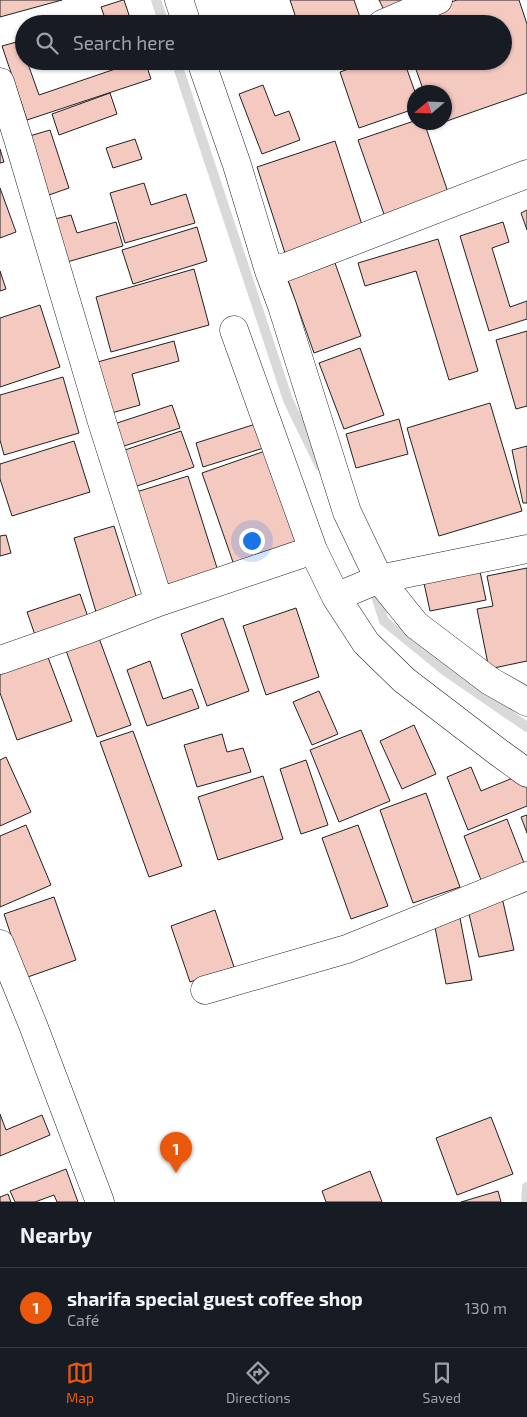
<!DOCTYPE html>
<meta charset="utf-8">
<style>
:root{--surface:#171b24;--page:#20242c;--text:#f1f3f6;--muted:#9ea1a6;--line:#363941;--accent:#ea580c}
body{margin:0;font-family:"Exo 2",sans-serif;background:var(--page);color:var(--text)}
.compass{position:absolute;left:407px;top:85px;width:45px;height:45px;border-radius:50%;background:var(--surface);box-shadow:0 1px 4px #0004;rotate:251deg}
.you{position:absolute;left:251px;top:540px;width:18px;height:18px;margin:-12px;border:4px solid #fff;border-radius:50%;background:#1a73e8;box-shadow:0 0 0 8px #1a73e833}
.badge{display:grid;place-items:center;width:32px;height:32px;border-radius:50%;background:var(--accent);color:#fff;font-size:16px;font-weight:700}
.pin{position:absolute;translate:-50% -41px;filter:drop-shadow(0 1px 2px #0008)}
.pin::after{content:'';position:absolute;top:26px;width:18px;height:15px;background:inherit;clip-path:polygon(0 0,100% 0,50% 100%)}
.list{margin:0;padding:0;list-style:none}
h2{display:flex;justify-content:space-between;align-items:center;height:65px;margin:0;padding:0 20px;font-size:21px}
h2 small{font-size:16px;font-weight:400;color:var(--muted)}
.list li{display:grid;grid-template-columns:32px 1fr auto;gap:15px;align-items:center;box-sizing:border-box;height:80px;padding:0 20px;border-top:1px solid var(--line)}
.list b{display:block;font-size:19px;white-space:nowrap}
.list p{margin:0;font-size:16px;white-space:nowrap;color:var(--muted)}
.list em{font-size:16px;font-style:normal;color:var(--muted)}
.icon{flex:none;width:28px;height:28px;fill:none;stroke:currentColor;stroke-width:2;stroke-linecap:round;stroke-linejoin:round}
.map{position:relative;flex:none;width:527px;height:1202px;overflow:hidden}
.search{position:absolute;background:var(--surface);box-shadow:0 1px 4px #0004;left:15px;right:15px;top:15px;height:55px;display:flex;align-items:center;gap:12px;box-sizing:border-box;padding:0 18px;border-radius:28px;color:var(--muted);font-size:19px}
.sheet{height:145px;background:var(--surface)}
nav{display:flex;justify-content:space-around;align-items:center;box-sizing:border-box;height:70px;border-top:1px solid var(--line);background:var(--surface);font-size:14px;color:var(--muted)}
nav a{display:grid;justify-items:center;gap:2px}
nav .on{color:var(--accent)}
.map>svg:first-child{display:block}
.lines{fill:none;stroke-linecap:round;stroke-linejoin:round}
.stream{stroke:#d9d9d9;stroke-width:10}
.building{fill:#f3c9c0;stroke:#222}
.street-casing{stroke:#222;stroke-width:29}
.street{stroke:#fff;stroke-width:28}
</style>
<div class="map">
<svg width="527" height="1202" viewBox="0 0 527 1202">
<rect width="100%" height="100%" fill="#fff"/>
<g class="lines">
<path class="stream" d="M156,0L164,24
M176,61L288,400L320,466
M373,586L384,621L444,670L527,727
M526,1202L527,1187"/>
</g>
<path class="building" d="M0,0H62L0,17Z
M123,0H124L132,24H107L101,7Z
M290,0H354L362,23L360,24H298Z
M379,0H424L387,16Z
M457,0H519L527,24V93L444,122V92H424L413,61H503V24H400L399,20Z
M20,41L24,50V61H27L39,95L121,67L119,61H145L151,79L27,120L2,46Z
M371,61H404L415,92L414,109L359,128L340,72Z
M263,85L275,116L289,111L300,140L262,154L239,94Z
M110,93L117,114L59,135L52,114Z
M414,121V122H424L450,198L386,220L358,140Z
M50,130L69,188L46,196L26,137Z
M135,139L142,159L113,168L106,148Z
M335,141L363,228L285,253L257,167Z
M0,149L4,162L0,163Z
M144,183L151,205L186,194L195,223L125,243L110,193Z
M0,188L16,232L0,238Z
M527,210V230L521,213Z
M71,215L77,233L116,222L123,246L67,262L55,219Z
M503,222L509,242L492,248L510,307L527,301V319L489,331L460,236Z
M197,227L207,261L133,284L122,250Z
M438,239L478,371L449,380L416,271L365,286L358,263Z
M335,263L361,336L314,353L288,280Z
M194,269L209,325L111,352L96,297Z
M0,271L6,289L0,291Z
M40,305L60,367L0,387V318Z
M527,331V406L516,409L496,340Z
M174,341L179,361L132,374L140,405L108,414L94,363Z
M360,348L384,415L344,429L319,363Z
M63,377L79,433L4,455L0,440V395Z
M490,403L522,511L439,536L407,428Z
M172,405L180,428L121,447L114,424Z
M399,419L408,454L356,468L346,434Z
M262,422L270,446L203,467L196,443Z
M181,431L194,467L131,488L119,452Z
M74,441L90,492L12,516L0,479V464Z
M527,446V503H523L512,450Z
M268,450L300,542L234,565L202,473Z
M188,476L218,571L164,589L133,493Z
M114,526L137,599L96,612L74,538Z
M6,535L11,553L0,556V536Z
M478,562L486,600L430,611L422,574Z
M527,568V661L489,669L477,609L493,606L487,576Z
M80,594L88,617L35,635L27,612Z
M296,608L319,677L266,695L243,626Z
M223,618L249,691L207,706L181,634Z
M96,630L131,725L97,737L63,642Z
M46,652L72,721L17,740L0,693V669Z
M150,661L163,699L192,689L199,708L147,726L127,670Z
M319,691L338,734L312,745L293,702Z
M414,725L436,774L402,789L380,741Z
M361,730L390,801L339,822L310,750Z
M133,731L182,866L149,877L100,742Z
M222,734L227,752L243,748L251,772L197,787L184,745Z
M6,757L31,812L0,826V760Z
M306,760L328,825L301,834L280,769Z
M471,767L481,791L525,773L527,777V806L468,830L447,777Z
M263,776L283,839L218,860L198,797Z
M426,793L460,887L413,903L380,810Z
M527,815V833L521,817Z
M507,819L524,863L481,880L464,836Z
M26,825L51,885L0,907V836Z
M358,825L388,906L351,919L322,838Z
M501,893L514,950L479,957L466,901Z
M54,897L76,960L25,978L4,914Z
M215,910L234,967L190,982L171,926Z
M459,913L472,980L446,984L433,917Z
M0,1114L6,1130L42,1115L50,1135L0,1156Z
M491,1117L513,1174L457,1195L436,1138Z
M66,1169L78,1202H57L54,1195L35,1202H15L10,1191Z
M370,1171L382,1202H326L322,1191Z
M498,1191L501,1202H461Z
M8,1194L11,1202H0V1197Z"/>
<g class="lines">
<g class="street-casing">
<path id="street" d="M179,0L187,24
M382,24L438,0
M201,61L237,165L269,271L282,306L347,512L379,579L416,625L490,681L527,702
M0,82L19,142L102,422L159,602
M269,271L286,267L527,174
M234,330L313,550L336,597L366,643L404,680L498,752L527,773
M336,597L379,579L527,549
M0,660L89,629L159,602L313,550
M0,944L33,1025L100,1202
M205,990L347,949L527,876"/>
</g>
<use href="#street" class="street"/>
</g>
</svg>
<svg class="compass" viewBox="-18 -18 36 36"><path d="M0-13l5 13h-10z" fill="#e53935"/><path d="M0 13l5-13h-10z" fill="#9ea1a6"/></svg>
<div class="you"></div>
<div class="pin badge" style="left:176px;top:1173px">1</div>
<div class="search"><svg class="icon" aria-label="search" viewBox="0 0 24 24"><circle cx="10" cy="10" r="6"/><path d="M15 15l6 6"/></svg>Search here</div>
</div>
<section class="sheet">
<h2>Nearby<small></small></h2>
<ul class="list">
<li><span class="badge">1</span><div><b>sharifa special guest coffee shop</b><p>Café</p></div><em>130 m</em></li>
</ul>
</section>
<nav>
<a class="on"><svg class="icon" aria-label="map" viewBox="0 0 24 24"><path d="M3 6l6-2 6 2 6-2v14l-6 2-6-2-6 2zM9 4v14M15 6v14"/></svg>Map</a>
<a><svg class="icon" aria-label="directions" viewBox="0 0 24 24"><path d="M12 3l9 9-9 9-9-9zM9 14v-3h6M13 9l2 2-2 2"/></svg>Directions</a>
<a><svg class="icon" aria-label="saved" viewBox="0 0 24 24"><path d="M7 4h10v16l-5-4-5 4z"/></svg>Saved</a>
</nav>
